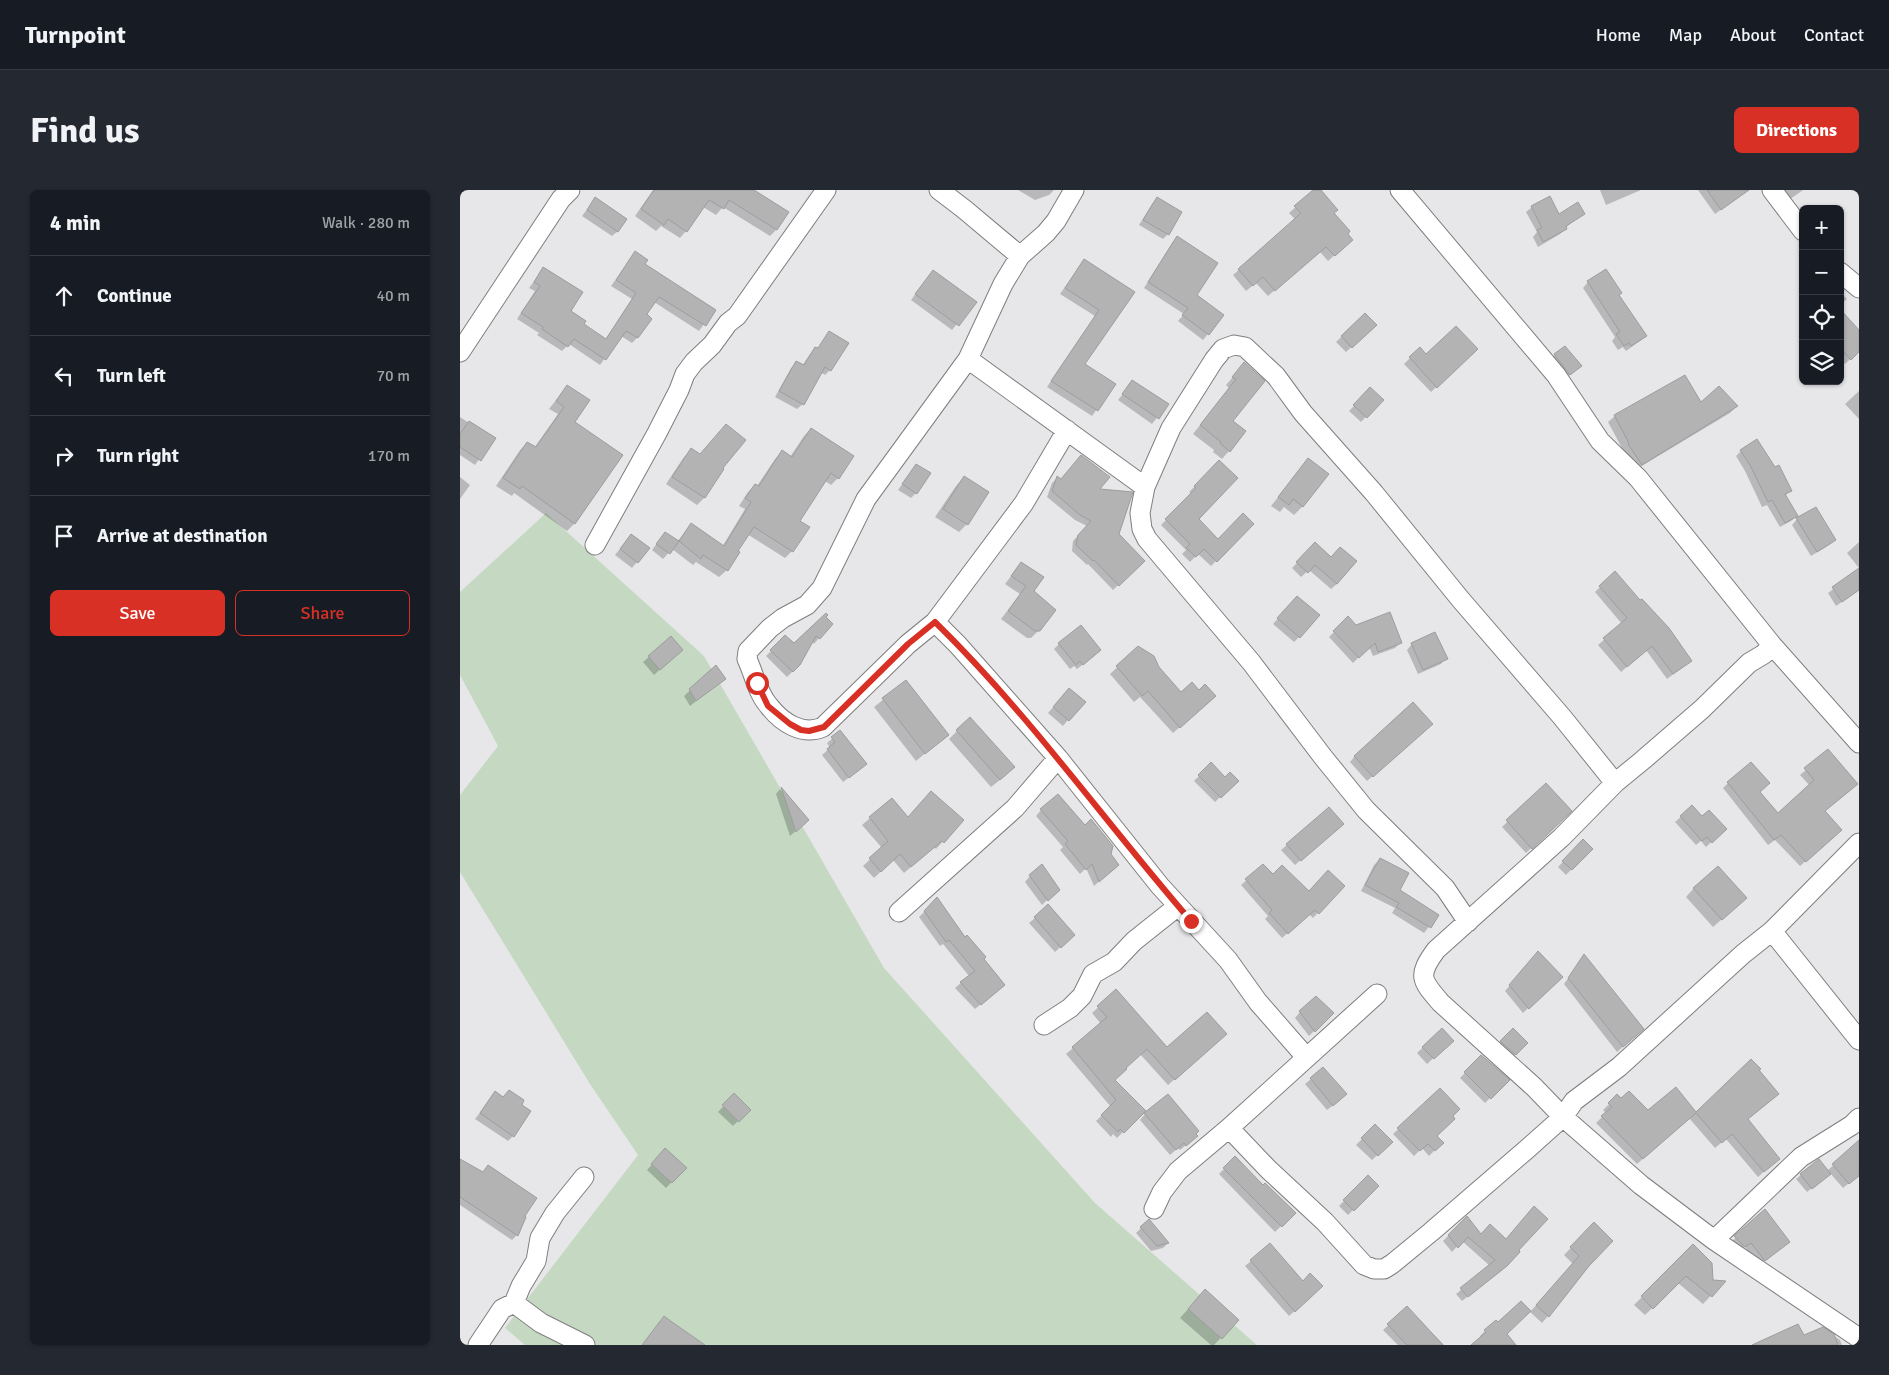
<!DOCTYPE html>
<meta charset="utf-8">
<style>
:root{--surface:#171b24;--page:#242831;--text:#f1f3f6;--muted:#9ea1a6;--line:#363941;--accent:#d93025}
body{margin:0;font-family:Signika,sans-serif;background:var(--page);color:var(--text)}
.controls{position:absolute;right:15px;top:15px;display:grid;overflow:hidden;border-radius:8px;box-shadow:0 1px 4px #0004}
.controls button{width:45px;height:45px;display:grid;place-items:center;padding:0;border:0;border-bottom:1px solid var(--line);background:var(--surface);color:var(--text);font:25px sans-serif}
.stop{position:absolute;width:15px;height:15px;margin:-11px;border:4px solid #d93025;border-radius:50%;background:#fff}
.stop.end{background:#d93025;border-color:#fff;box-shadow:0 1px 5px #0008}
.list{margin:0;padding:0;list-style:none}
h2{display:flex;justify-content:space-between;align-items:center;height:65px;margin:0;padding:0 20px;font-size:21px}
h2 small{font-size:16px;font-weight:400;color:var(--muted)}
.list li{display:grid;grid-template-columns:32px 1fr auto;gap:15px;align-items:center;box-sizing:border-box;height:80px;padding:0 20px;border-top:1px solid var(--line)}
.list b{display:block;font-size:19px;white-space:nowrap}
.list em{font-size:16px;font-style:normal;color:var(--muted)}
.actions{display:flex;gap:10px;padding:15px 20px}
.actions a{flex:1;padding:11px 0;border:1px solid var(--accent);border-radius:8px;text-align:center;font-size:18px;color:var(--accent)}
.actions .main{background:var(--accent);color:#fff}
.icon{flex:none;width:28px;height:28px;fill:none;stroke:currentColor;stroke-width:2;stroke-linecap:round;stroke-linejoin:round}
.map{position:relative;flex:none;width:1399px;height:1155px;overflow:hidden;border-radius:8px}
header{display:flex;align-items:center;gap:30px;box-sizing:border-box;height:70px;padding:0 25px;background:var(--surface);border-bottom:1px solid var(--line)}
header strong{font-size:24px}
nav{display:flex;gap:28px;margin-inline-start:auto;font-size:18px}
.intro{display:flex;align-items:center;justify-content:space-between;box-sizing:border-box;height:120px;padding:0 30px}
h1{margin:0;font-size:35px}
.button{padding:12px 22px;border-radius:8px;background:var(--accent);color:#fff;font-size:18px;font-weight:700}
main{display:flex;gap:30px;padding:0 30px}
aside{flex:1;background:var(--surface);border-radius:8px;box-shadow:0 1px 4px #0004}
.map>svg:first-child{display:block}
.green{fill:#c5d9c2}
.shadow{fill:#0003}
.building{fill:#b3b3b4;stroke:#9c9d9e}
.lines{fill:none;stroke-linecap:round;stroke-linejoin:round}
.minor-casing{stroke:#7e7e7f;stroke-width:21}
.minor{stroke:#fff;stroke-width:19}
.route{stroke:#d93025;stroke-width:6}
</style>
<header>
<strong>Turnpoint</strong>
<nav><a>Home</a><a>Map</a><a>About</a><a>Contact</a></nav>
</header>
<div class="intro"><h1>Find us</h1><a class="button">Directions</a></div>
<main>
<aside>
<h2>4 min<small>Walk · 280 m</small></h2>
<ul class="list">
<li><svg class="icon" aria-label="ahead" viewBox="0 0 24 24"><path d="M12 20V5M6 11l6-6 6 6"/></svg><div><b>Continue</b></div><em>40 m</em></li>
<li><svg class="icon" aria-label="left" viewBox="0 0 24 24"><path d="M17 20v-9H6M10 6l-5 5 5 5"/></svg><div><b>Turn left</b></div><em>70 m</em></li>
<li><svg class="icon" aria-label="right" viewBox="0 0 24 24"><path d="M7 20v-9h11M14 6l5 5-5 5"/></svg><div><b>Turn right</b></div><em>170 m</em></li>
<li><svg class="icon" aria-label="arrive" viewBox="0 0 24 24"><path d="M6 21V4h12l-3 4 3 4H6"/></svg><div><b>Arrive at destination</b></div></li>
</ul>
<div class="actions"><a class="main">Save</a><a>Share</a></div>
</aside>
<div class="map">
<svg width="1399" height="1155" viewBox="0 0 1399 1155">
<rect width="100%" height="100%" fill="#e7e7e9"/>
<path class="green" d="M86,323L244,466L424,778L635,1013L797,1155H65L45,1138L178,965L130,894L0,682V605L38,556L0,485V402Z"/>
<path class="shadow" d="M193,0H292L316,40L310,46L263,17L256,25L243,17L226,41L220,48L201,36L196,41L175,26Z
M558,0H594L589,5L575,10Z
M855,0H859L872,24L885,56L868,71L860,62L808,106L796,93L786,101L773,85L836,30L829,23Z
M1140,0H1181L1146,15Z
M1238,0H1274L1279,6L1255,24Z
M1319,0H1343L1326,12Z
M135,9L158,41L152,46L122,26Z
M697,9L708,44L703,49L679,35L692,14Z
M1072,17L1099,26L1123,24L1105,38L1106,39L1100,44L1078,57L1073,47L1077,42L1066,22Z
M717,48L736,105L762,126L743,150L718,131L724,124L684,98L712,53Z
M175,63L184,74L254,120L239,141L194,112L185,124L191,129L177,148L172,153L161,146L140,175L109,154L102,161L77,145L79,143L57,129L75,101L69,98L83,79L109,121L122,135L145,150L172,109L151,96Z
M624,70L655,130L623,175L654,195L632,226L587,197L635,126L600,104Z
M468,87L515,112L492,140L451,110Z
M1128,92L1158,105L1185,146L1180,151L1166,161L1163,157L1158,160L1152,151L1155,147L1123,98Z
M1380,102L1387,109L1380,115Z
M1380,121L1399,142V161L1385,174L1380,168Z
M905,124L915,135L886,162L876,152Z
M370,142V180L365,185L360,182L343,214L337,219L315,207L331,178L336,173L342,176L350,164L355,158L357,159Z
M959,159L966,166L1016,159L971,202L944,174Z
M1095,165L1115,181L1104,189L1090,170Z
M784,174L771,232L769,261L762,269L753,262L754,260L733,244L769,198L766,195Z
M673,191L707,215L692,234L658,210Z
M107,196L113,232L161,265L114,334L107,341L54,303L52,306L36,296L60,260L67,253L74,258L98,224L89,219Z
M911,199L922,210L901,232L889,221Z
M1399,201V229L1385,214Z
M1241,214L1277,216L1270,223L1175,280L1162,262L1163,260L1148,232L1155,226Z
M0,227L34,249L15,275L0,265Z
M351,239L378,288L371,295L365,291L338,331L332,361L325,368L287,344L276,361L278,362L267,380L259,387L236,372L233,375L212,359L203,369L192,360L200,349L217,352L231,335L262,357L285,319L279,316L288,302L295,295L297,296L315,269L322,262L330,267L344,246Z
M231,260L263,280L244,308L237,315L206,294L224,267Z
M1281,261L1330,301L1325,306L1336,326L1331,331L1320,337L1307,315L1302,317L1285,281L1276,266Z
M848,270L842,317L834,325L824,317L820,322L811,316Z
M759,272L737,329L758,350L793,334L751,376L738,364L730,372L722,364L726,360L701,335L732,304L729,302Z
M456,275V303L451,308L438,300Z
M0,287L10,295L0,309Z
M504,287L507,334L499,342L475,327L496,296Z
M597,288L600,291L637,300L657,344L683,371L653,400L628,374L627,375L612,361L613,351L627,336L615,330L587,307L592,293Z
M1337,329L1375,350L1369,355L1351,366L1332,335Z
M171,345L177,372L172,378L155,365Z
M1399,352V378L1387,363Z
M855,354L877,394L871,399L849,380L841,387L832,378Z
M561,373L573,402L579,440L571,448H567L541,429L560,404L545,394Z
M1399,380V400L1376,416L1368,403Z
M1140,397L1231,471L1207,489L1186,460L1161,482L1138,455L1162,434L1135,402Z
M832,413L839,447L834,452L813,434Z
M365,428L371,434L354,454L352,451L339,475L327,487L306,466L325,447L334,455Z
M888,428L896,436L940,453L935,458L913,466L909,457L893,473L869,447Z
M211,448L216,465L194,485L183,472Z
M599,454L634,466L617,479L614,476L610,479L594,459Z
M952,454L986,468L981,474L958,484L947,460Z
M678,458L721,504L739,501L747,513L713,543L680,507L674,512L650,484Z
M255,477L260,492L230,516L224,506Z
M445,492L487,545L456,571L414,517Z
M604,505L608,530L603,536L588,523Z
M966,539L907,591L890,572L895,566Z
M497,541L545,586L531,597L489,549Z
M380,542L400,579L383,592L362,565L370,558L367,553Z
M1368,561L1364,621L1375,645L1340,676L1315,650L1308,655L1263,598L1268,593L1298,602L1317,625L1350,596L1340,585Z
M751,574L765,588L777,591L755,612L734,591Z
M1086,595L1110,621L1066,663L1042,637Z
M320,599L348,630L330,646L316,604Z
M432,609L448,629L502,630L476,659L474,657L444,683L433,670L414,688L403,676L422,658L402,635Z
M1232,617L1242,628L1265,639L1246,657L1241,651L1236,655L1215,632Z
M869,619L877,639L835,675L821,660Z
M581,620L650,664L652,680L634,696L626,678L620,684L600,660L603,657L576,626Z
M1123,651L1131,659L1106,685L1098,677Z
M920,669L938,701L978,725L964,743L932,723L935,718L901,701L914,675Z
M803,676L813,686L849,703L883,696L853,728L849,724L822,748L805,729L808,726L781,695Z
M570,686L598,699L582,715L565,692Z
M1234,698L1277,716L1253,737L1226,707Z
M477,709L504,748L544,795L515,819L495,798L509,786L483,754L480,756L459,727Z
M575,728L608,750L595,762L569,733Z
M1124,766L1177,844L1157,862L1104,794Z
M1073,768L1101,787L1063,823L1045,801Z
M656,801L707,859L759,850L708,895L680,864L665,878L654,890L684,921L657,948L653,944L651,947L636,931L651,917L606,864L641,834L632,823Z
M840,822L872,823L849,846L835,828Z
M982,839L992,851L967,874L957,863Z
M1053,839L1067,853L1050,870L1035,857Z
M1021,866L1048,890L1025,913L1000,888Z
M1291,870L1311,910L1287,930L1318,969L1298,987L1266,949L1255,958L1229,928L1177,974L1136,933L1146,923L1143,920L1157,906L1187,922L1216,899L1236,923Z
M863,879L880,910L867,920L845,894Z
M980,900L975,946L982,953L969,966L962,958L954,966L933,944Z
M35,903L42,908L53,946L48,951L15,929Z
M274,905L289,920L273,936L258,922Z
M685,924L734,944L737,946L720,960L718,958L710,965L680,930Z
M915,936L931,952L912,970L896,955Z
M1399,952V985L1383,998L1370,983L1347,1002L1336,989L1358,971L1367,981Z
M205,960L225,978L206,998L187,980Z
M775,968L803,997L834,1023L815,1042L759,984Z
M0,970L22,983L28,977L65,1028L57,1045L52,1050L0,1015Z
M908,987L917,996L888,1025L879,1016Z
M1305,1021L1323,1057L1298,1075L1285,1057L1279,1062L1270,1053Z
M1006,1028L1021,1045L1057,1060L1040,1081L1002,1111L996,1104L1030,1076L1002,1051L992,1062L983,1051Z
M1134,1034L1128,1075L1088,1126L1082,1133L1069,1121L1045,1144L1052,1155H1013L1021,1148L1020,1146L1025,1141L1036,1132L1038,1134L1061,1112L1070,1122L1113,1074L1104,1065Z
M681,1038L708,1053L703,1058L691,1061L676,1043Z
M1233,1056L1252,1091L1264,1092L1243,1114L1218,1093L1185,1125L1174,1115Z
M791,1071L842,1092L856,1102L829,1126L785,1076Z
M737,1109L778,1130L754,1155H751L720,1128Z
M947,1118L984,1155H938L923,1140Z
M1363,1139L1380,1150L1382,1155H1306L1343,1147Z"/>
<path class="building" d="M194,0H294L329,22L317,40L269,10L264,19L249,10L227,42L208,29L204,35L181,19Z
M853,0H861L878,20L874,23L890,41L888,44L893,50L875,66L866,57L815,101L803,87L793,96L778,79L841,23L834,16Z
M1247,0H1289L1261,20Z
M1090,6L1099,24L1118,12L1125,24L1106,36L1107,39L1083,52L1077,40L1082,38L1071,16Z
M135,7L167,29L158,42L127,20Z
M697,7L722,22L709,45L683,30Z
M717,46L758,73L737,105L764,125L749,145L722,125L728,118L688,92Z
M175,61L188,70L185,74L256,120L246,136L199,107L187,124L192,129L178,148L166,141L146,170L114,149L108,157L82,139L83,137L61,123L80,96L74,92L83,77L123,102L111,121L126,131L124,134L146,149L176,103L156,90Z
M624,69L675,102L625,174L656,194L638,221L591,191L639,120L605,98Z
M1146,79L1162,103L1159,105L1187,146L1171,156L1169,153L1164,156L1156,144L1160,142L1127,91Z
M473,80L517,112L499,136L455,104Z
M1380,119L1399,140V162L1391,170L1380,158Z
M905,123L917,135L892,158L881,146Z
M996,136L1018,159L977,198L949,167L960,157L966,164Z
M369,141L389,153L371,181L365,177L344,215L319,201L336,171L344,175L355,157L358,158Z
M1105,156L1122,176L1110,185L1094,164Z
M784,172L805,191L773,231L786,241L770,262L760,253L761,252L740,235L776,189L772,187Z
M1225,185L1241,212L1259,196L1278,216L1182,275L1168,254L1169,253L1154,225Z
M672,190L709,214L699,229L662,204Z
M107,195L130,210L115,232L163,265L115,334L62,296L60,299L43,288L67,252L76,257L104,217L96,211Z
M910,197L924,210L907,228L893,215Z
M9,231L36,248L21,271L0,257V244Z
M266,234L286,250L263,278L264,279L245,308L212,287L231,258L240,264Z
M351,238L394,266L379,289L371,283L340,331L350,337L333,362L294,337L278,361L280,362L268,381L243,365L241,369L219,351L231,333L264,356L291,312L285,308L295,294L299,296L322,260L332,267Z
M1297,249L1315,277L1319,275L1332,301L1325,304L1338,326L1325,333L1312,310L1308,312L1290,275L1280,260Z
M621,265L650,287L640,299L673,302L659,344L685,371L659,396L634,370L633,371L616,355L618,345L631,331L620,325L592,301L597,286L601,289Z
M848,268L869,284L843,317L833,309L829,315L818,307Z
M759,270L778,288L739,329L758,349L783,323L794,334L757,372L744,359L736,367L726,358L730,354L705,329L736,298L734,296Z
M456,274L471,283L457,304L442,294Z
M504,286L529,302L508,335L483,319Z
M1356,317L1376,350L1357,362L1336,328Z
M205,342L219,351L210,364L196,354Z
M171,344L190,358L178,373L160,359Z
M855,352L871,367L880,357L897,371L877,394L855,375L848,383L836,372Z
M561,372L584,387L574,401L596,420L580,441H575L548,421L566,396L551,386Z
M1399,378V400L1382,412L1372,397Z
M1155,381L1180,410L1182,409L1209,438L1232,471L1213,484L1192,456L1167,477L1143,448L1167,428L1139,396Z
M837,406L860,425L840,448L817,428Z
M930,422L942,453L918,462L915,453L899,468L873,441L888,426L896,435Z
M366,423L368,425L366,427L373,434L360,449L356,446L340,475L333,482L310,460L325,445L334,453Z
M621,435L641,460L623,475L620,471L616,475L598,453Z
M975,442L988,469L963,480L951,453Z
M211,446L223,460L200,480L188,466Z
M678,456L694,466L699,477L721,502L732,492L739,500L745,494L756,506L720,538L688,501L682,506L656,476Z
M256,475L266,489L236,511L229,499Z
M446,490L489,545L465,564L422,508Z
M609,498L626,512L609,531L593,517Z
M953,512L973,534L913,587L894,566Z
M510,527L555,577L540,590L496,540Z
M380,540L407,574L389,588L367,559L375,552L371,547Z
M1368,559L1398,594L1365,621L1382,640L1346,672L1321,645L1314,650L1267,592L1291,572L1310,593L1300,602L1318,623L1354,590L1344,578Z
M751,572L765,587L770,582L779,591L761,608L738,585Z
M1086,593L1112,621L1072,659L1046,630Z
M321,597L349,630L336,642Z
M471,601L504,630L484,653L482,651L451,677L440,664L421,682L409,668L428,651L409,627L432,608L448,627Z
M598,604L625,635L631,629L653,656L651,664L659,675L639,692L632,674L626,680L605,654L608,651L580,619Z
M1232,615L1242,626L1249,620L1267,639L1252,653L1247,647L1242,651L1220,626Z
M869,617L884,634L841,671L826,654Z
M1123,649L1133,659L1112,680L1102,671Z
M920,668L949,683L940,700L979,725L971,738L936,717L939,713L905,695Z
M582,674L600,700L588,711L569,685Z
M803,674L813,684L822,675L849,701L868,680L885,696L859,724L855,720L828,744L809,723L812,720L785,689Z
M1258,676L1287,708L1262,730L1233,698Z
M477,707L505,747L507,745L526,767L524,769L545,795L521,815L500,792L515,781L489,750L486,752L464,721Z
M588,714L615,745L601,758L574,727Z
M1078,761L1103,787L1069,819L1049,795Z
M1124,764L1184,839L1163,857L1108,788Z
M656,799L707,857L747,822L767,844L715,890L687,859L666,878L667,879L655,890L686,921L664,943L660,939L658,942L641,925L656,910L612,857L647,827L637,816Z
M856,806L874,823L855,842L839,821Z
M982,838L994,851L974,869L962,857Z
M1053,838L1068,853L1056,865L1040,851Z
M1021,865L1050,890L1031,909L1004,882Z
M1291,869L1301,879L1299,880L1319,904L1288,929L1320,969L1304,982L1272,944L1262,953L1236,923L1183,969L1141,926L1152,917L1148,913L1157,904L1161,908L1169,901L1188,920L1216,897L1236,922Z
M863,877L887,904L873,916L850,888Z
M980,898L1000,919L993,926L995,929L977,946L984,953L975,961L968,954L960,961L937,938Z
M49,900L64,910L62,915L71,921L54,947L20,923L35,901L43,907Z
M274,903L291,920L279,932L262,915Z
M708,904L739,941L736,944L738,946L726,956L724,953L716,960L684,923Z
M915,934L933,952L918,966L901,948Z
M1399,950V986L1389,994L1372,974Z
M205,958L227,978L212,993L191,974Z
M775,966L803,995L805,993L836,1023L822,1037L763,978Z
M0,969L23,982L28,975L77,1008L65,1026L66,1027L58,1046L0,1007Z
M1359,969L1371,984L1352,999L1340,984Z
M908,985L919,996L894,1021L883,1010Z
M1074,1016L1088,1029L1059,1060L1060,1062L1047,1076L1008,1107L1000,1098L1035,1070L1008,1047L998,1058L988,1045L1007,1026L1021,1044L1030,1034L1046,1049Z
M1305,1019L1330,1052L1305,1071L1291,1053L1285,1057L1274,1046Z
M689,1029L709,1053L697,1056L680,1037Z
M1134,1032L1153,1051L1129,1076L1089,1127L1076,1115L1119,1066L1110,1057Z
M810,1053L843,1091L850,1083L863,1096L835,1122L790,1070Z
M1233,1054L1252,1073L1253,1090L1266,1091L1252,1107L1226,1086L1193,1119L1181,1106Z
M745,1099L779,1130L762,1149L728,1119Z
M1061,1111L1071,1121L1047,1144L1056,1155H1011L1026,1142L1024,1140L1036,1130L1038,1132Z
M947,1116L983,1155H947L927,1134Z
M204,1126L212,1132L245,1155H182Z
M1338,1134L1344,1145L1363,1137L1374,1144L1378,1155H1292Z"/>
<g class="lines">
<g class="minor-casing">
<path id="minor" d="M479,0L504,19L560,66
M940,0L1096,185L1140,251L1178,288L1312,455L1399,553
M1312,0L1343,41
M1380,82L1399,98
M0,162L101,9L110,0
M508,169L685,297
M607,240L564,313L475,432L498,455L598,568L700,696L768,770L798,812L846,867
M135,355L197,243L219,200L225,184L234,172L252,155L268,133L277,126L366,0
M475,432L448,454L363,537C343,546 322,533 309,516C298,504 294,484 287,469L288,461L310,438L323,428L347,415L362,398L406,309L508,169L543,94L560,66L586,43L596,31L614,0
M1312,455L1304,464L1289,473L1242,519L1183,570L1155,593L1102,647L976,760C957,786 961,790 981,813L1074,897L1103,927L1181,995L1254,1050L1399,1148
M439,722L555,618L598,568
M1008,732L985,698L906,620L863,567L791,472L687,349L682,339L680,323L685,297L711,238L754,170L763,159L774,155L785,157L816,186L843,223L914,303L1001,410L1102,527L1155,593
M1312,741L1399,850
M584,835L610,818L622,806L633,784L654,772L674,751L718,716
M769,938L808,979L865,1032L904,1075L914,1079H924L932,1074L971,1042L1066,960L1103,927L1114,911L1159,877L1283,764L1312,741L1399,653
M694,1019L702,1002L718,981L769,938L917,804
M1254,1050L1341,967L1392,935L1399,928
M54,1113L81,1133L125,1155
M18,1155L42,1119L54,1113L61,1096L76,1071L80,1048L95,1023L124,987"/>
</g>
<use href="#minor" class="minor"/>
</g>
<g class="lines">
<path class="route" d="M297,493L308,516L330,534L341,540L349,541L364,537L448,454L475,432C569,524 645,632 731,731"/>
</g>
</svg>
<div class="controls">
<button>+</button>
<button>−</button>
<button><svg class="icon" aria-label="locate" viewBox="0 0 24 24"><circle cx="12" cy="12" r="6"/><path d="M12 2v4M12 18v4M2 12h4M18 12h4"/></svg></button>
<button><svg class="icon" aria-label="layers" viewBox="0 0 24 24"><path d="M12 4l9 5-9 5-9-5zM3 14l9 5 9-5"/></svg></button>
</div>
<div class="stop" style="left:297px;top:493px"></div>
<div class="stop end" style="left:731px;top:731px"></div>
</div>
</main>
